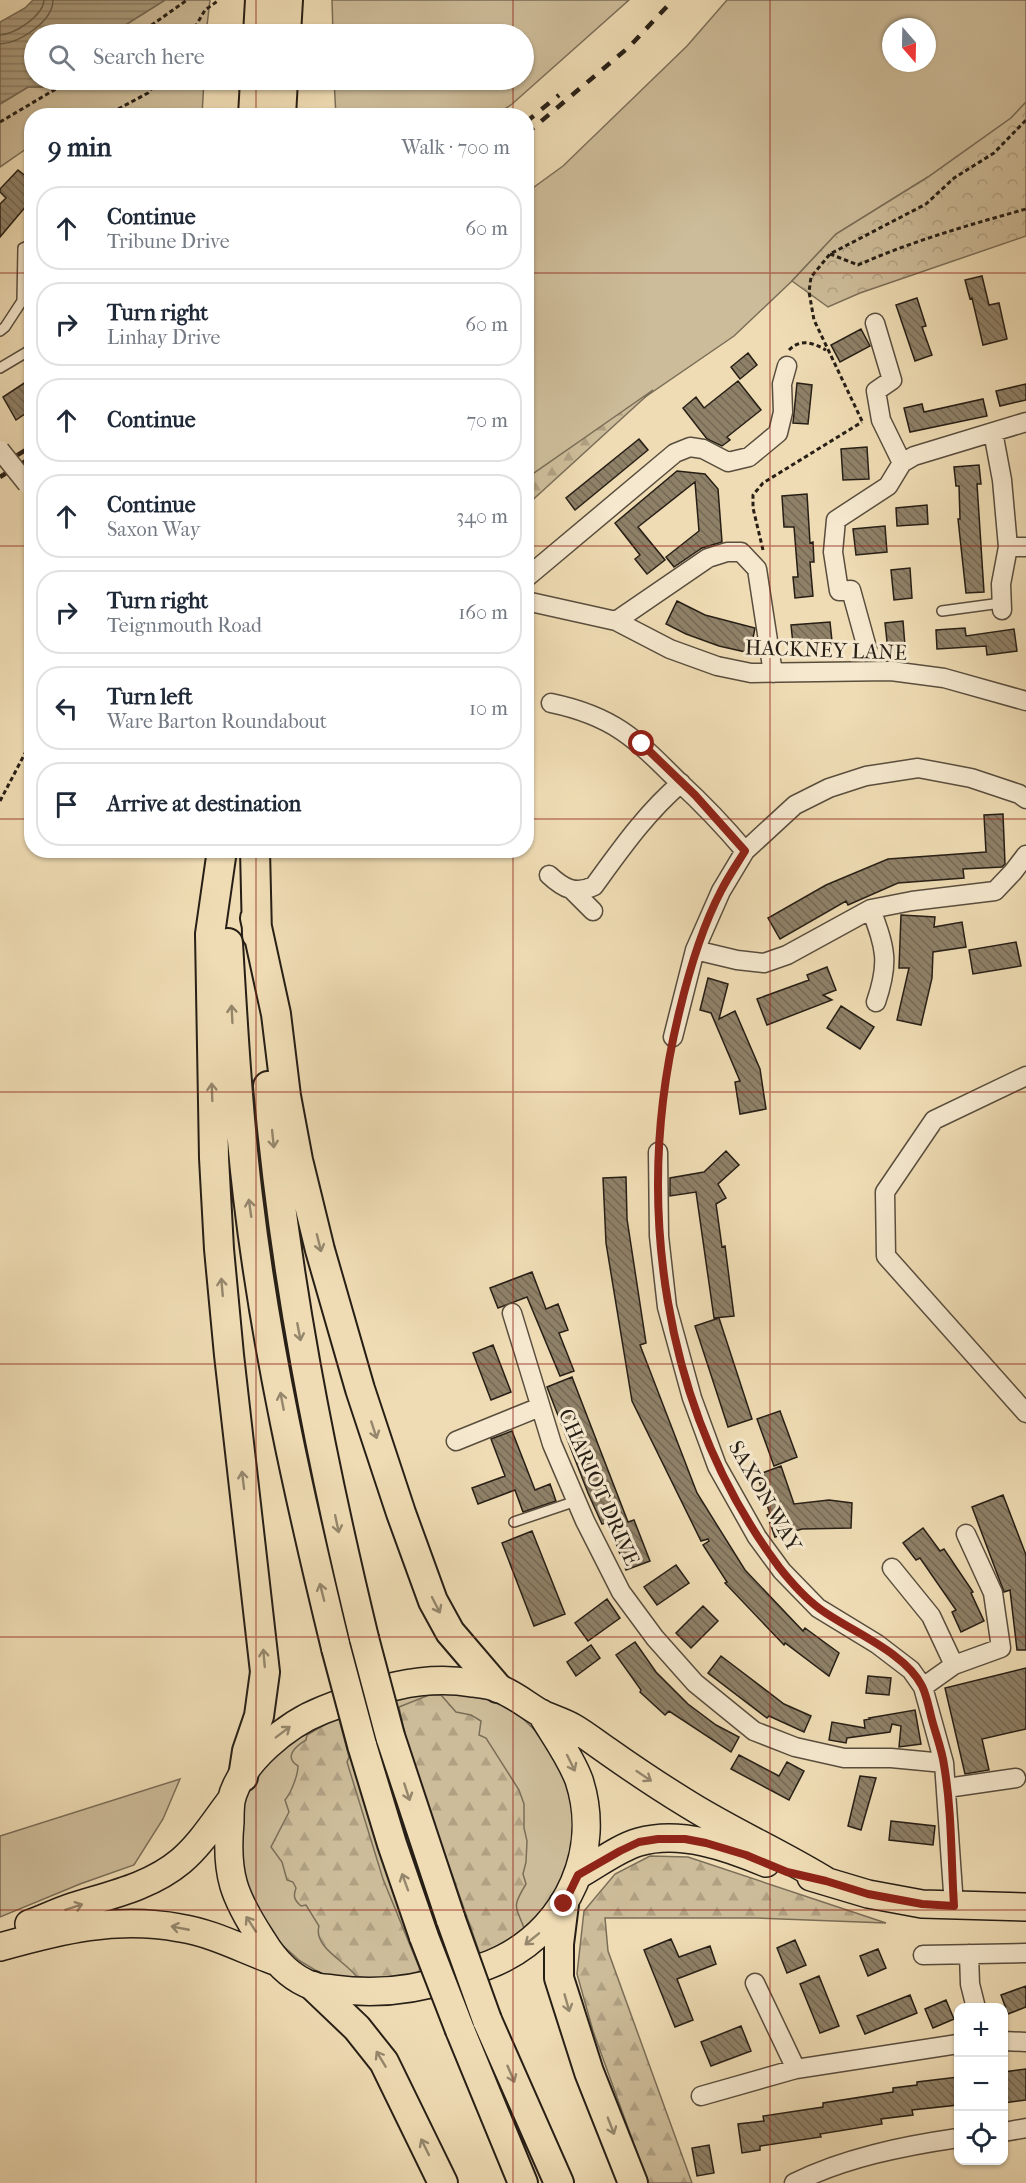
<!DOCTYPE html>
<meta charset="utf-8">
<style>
:root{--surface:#fff;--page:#f2f2f3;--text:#1f2937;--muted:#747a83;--line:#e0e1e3}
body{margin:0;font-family:"IM FELL French Canon",serif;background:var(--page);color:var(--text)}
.controls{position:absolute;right:18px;bottom:18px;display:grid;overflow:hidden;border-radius:12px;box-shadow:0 2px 4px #0004}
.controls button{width:54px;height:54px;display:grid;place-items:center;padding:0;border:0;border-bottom:2px solid var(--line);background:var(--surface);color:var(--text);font:30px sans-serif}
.compass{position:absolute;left:882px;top:18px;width:54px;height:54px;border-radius:50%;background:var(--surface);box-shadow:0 2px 4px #0004;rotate:160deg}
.stop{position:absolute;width:18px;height:18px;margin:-14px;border:4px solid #8f2418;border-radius:50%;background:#fff}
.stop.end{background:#8f2418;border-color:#fff;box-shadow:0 2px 6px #0008}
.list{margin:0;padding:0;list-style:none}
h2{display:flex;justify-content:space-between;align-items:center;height:78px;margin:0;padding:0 24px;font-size:26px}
h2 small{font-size:20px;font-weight:400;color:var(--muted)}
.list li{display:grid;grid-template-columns:39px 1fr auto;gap:18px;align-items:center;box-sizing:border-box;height:84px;margin:0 12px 12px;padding:0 12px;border:2px solid var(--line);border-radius:24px}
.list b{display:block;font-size:22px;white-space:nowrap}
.list p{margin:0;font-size:20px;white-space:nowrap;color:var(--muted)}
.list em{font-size:20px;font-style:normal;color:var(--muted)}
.icon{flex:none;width:33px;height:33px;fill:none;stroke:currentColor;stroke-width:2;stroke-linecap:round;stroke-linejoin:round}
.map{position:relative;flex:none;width:1026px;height:2183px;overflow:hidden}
.search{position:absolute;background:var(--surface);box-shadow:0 2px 4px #0004;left:24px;top:24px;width:510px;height:66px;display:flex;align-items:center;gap:15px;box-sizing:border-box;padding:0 21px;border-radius:33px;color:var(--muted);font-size:22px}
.panel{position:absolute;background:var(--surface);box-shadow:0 2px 4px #0004;left:24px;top:108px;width:510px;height:750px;border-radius:24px}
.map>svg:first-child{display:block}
.grass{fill:#cdbc99;stroke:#7a6e58;stroke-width:1.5;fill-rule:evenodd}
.forest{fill:url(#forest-firs);stroke:#7a6e58;stroke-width:1.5}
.park{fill:url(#park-crowns);stroke:#7a6e58;stroke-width:1.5}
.water{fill:url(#water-rules);stroke:#766a54;stroke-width:1.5}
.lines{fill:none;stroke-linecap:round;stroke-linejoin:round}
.shore{stroke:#695e4a;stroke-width:1.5}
.building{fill:url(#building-back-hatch);stroke:#271f16;stroke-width:1.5}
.service-casing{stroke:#594e3e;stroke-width:12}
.minor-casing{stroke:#594e3e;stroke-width:21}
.primary-casing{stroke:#271f16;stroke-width:30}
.trunk-casing{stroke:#271f16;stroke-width:32}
.path{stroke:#271f16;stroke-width:3;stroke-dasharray:4.5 3;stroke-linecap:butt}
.service{stroke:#f5e8ce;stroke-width:9}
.minor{stroke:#f5e8ce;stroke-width:18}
.primary{stroke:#efdcb4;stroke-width:27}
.trunk{stroke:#efdcb4;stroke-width:28}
.rail{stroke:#271f16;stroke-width:4.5;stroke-dasharray:10 10;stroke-linecap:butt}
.minor-bridge-casing{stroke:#594e3e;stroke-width:21;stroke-linecap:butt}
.trunk-bridge-casing{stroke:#271f16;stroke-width:32;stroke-linecap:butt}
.minor-bridge{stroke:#f5e8ce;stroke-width:18}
.trunk-bridge{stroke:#efdcb4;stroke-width:28}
.oneway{stroke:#95876d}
.route{stroke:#8f2418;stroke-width:8}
.grid{fill:none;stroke:#8f2418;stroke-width:1.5;stroke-opacity:0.55}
.labels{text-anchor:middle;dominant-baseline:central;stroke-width:6;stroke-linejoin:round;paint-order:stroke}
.street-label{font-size:21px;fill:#271f16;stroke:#f5e8ce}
</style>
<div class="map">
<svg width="1026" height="2183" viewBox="0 0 1026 2183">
<defs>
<pattern id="forest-firs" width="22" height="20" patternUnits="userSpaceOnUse" patternTransform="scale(1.5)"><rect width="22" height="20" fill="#cdbc99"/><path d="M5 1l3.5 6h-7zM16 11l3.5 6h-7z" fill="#b0a183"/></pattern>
<pattern id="park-crowns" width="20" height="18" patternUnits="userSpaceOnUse" patternTransform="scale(1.5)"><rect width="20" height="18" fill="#cdbc99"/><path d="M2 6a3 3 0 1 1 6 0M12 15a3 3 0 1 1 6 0" fill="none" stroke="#b0a183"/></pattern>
<pattern id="water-rules" width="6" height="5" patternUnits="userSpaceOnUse" patternTransform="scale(1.5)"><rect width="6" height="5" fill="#ab9c7e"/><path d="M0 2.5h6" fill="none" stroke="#8b7f66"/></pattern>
<pattern id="building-back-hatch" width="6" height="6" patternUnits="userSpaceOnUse" patternTransform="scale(1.5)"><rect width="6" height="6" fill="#8f8168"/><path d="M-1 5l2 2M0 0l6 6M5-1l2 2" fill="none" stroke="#756955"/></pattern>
</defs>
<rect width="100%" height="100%" fill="#efdcb4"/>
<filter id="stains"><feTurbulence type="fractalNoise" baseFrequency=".00333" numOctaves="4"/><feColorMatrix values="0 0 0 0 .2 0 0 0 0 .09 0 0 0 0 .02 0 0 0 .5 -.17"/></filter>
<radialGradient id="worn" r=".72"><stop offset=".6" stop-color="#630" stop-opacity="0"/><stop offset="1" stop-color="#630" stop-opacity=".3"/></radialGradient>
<path class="grass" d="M165,0H210L206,34H111Z
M332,0H629L511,105L495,115L336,116L334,80H524V34H333Z
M727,0H1026V102L1011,118L928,177L836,234L792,281L734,336L527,478L526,193L563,166L687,46ZM891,27H927V63H891Z
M55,80H204L202,115L32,116L31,158L26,149L0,167V104L28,87H43Z
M456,1690L500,1702L515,1711L546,1741L565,1773L574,1808V1848L560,1891L531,1927L481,1957L395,1982L340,1980L320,1973L300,1961L270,1934L244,1890L240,1813L248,1791L263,1766L302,1730L396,1695Z
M180,1779L163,1819L134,1865L80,1884L0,1917V1836Z"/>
<path class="forest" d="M653,390L527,505V478Z
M429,1695H441L456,1712L471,1715L481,1721L479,1735L486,1738L519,1790L524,1804V1828L527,1841L526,1862L523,1874L526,1884C510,1910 517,1906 525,1931L481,1957L408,1749L399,1707Z
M339,1719L349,1757L347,1762L383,1879L421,1972C401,1977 376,1982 356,1976C345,1961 313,1947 319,1926L306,1905L301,1906C294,1900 293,1896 296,1888L293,1882L287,1880L282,1862L271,1847L289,1812L285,1800C291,1793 298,1775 298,1766C283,1757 296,1746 306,1740L307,1735L331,1721Z
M650,1856L688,1857L886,1923L756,1918H605L608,1951L692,2183H648L593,2031L577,1974L584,1911L615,1874Z"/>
<path class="park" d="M1026,102V236L860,293L828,307L792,281L836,234L928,177L1011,118Z"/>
<path class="water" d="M33,0H165L111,34H34V80H55L43,87H28L0,104V22L25,8Z"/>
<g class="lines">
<path class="shore" d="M0,35C15,34 43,16 44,0
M0,44C20,43 53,21 53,0"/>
</g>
<path class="building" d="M18,170L32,181V199L0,237V204L6,198L0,192V189Z
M982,276L989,305L999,303L1007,339L983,345L972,298L970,299L965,280Z
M917,298L926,326L922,327L932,355L915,361L896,305Z
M861,329L870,346L840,362L831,345Z
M748,353L757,365L740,379L731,367Z
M32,378V409L16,420L3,397Z
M738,381L761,410L727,437L730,440L722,446L707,439L683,408L696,397L704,408Z
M797,383L812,385L808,424L793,423Z
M1026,384V400L1000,406L996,391Z
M983,399L987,416L910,432L904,408L922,404L924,412Z
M639,439L648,450L575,510L566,498Z
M867,447L869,479L843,480L841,449Z
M979,465L981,484H977L984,592L966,593L958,519H960L959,486H956L954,467Z
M677,471L705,474L718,489L722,542L702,548L674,567L666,557L699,531L695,482L638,527L665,560L647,574L635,559L640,555L615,523Z
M807,494L810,543L813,542L814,562H810L813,596L795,598L793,577H798L794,527H784L782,496Z
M927,505L928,524L897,526L896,508Z
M885,526L887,552L856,555L853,529Z
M910,568L912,598L894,600L891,570Z
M677,601L705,615L755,628L750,653L719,646L686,634L666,624Z
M903,621L906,659L889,660L885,623Z
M830,622L832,641L793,644L791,625Z
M965,628L966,636L1014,629L1017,651L987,655L986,646L937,649L936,630Z
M1003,814L1005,864L1002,867L963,869L964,878L898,883L848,905L846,901L780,939L768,918L826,885L888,859L986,852L984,815Z
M901,915L935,917L934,927L962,922L966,947L933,952L932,978L921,1025L897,1020L909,968H899Z
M1016,942L1021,966L973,974L969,950Z
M827,967L836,990L823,995L832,1000L767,1025L757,999L809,980L807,975Z
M708,978L728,984L719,1019L735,1011L760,1069L766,1109L740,1114L735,1082L740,1081L711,1013L700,1010Z
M841,1006L874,1027L860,1049L827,1028Z
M726,1151L739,1165L718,1184L726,1198L716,1204L722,1247L725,1246L734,1316L714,1318L696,1192L670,1196V1178L704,1172Z
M626,1177L627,1219L646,1343L640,1345L697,1493L745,1570L803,1631L805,1628L839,1653L829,1676L785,1643L784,1645L725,1583L727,1582L703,1545L709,1541L708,1539L701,1541L632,1401L606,1243L603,1178Z
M532,1272L546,1309L558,1304L568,1330L559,1333L574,1371L560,1376L527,1297L498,1308L490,1288Z
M719,1318L752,1419L728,1427L695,1326Z
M493,1345L511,1392L491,1400L473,1353Z
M572,1377L628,1522L634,1520L650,1561L626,1570L608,1522L602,1524L588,1493L547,1387Z
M780,1411L797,1457L774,1466L757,1419Z
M512,1431L535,1490L550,1484L556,1501L523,1512L515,1490L478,1504L472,1488L505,1476L491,1439Z
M781,1466L794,1504L829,1500L852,1503L851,1528L802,1529L775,1537L767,1515L770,1514L757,1475Z
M1003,1495L1026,1555V1650H1017L1010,1590L1004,1592L972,1507Z
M923,1528L940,1551L944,1549L973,1592L971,1593L984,1621L961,1632L952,1612L956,1610L920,1558L916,1560L903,1543Z
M532,1531L565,1614L534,1626L502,1543Z
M676,1565L689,1583L657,1605L644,1587Z
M607,1599L620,1618L588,1641L575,1623Z
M703,1606L718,1621L691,1648L676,1633Z
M635,1642L656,1672L688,1704L716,1725L739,1737L731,1752L669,1711L665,1715L640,1692L641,1690L616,1655Z
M591,1645L600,1658L576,1676L567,1662Z
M721,1656L784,1704L811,1716L804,1732L769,1716L767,1718L708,1673Z
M1026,1668V1729L982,1739L989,1770L965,1774L945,1688Z
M868,1676L891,1678L889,1695L866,1693Z
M915,1710L921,1744L899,1747L901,1726L892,1724L890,1732L847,1738L846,1743L829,1740L832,1722L865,1728L864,1720L870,1719L869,1718Z
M739,1755L779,1776L787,1762L804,1771L789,1800L731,1769Z
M860,1776L876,1778L861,1830L848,1826Z
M891,1821L935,1826L933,1845L889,1840Z
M671,1939L679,1957L710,1946L716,1964L677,1979L693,2020L675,2027L644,1950Z
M795,1940L806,1965L787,1973L777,1948Z
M878,1949L886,1968L868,1976L860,1956Z
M819,1976L839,2026L820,2033L800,1984Z
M1026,1986V2007L1008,2014L1001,1995Z
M910,1995L917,2013L865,2034L857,2016Z
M946,2000L954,2019L933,2028L925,2009Z
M741,2026L751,2051L711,2066L701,2042Z
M1026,2069V2100L1004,2103V2072Z
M958,2077V2105L912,2110L913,2115L881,2119L882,2124L820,2134L821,2137L760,2146V2150L742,2153L738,2124L764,2121L763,2116L823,2107V2103L893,2092V2088L917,2085V2082Z
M709,2145L714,2173L697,2176L692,2148Z"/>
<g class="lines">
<g class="service-casing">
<path id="service" d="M0,331L5,327L22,301L23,248L32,244
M0,368L32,349
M942,611L1001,603
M514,1522L576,1501"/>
</g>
<g class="minor-casing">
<path id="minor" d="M875,323L892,380L876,391L881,420L902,463
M993,432L1002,480L1008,547
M902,463L914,456L1026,422
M526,578L675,453L690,447L703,449L728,462L749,457L778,433L783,412L782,384L787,366
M526,601L616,621L670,649L717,666L751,673L891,671L944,678L1026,701
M1002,610L1001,584L1008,547H1026
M616,621L708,558L727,552H741L757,569L773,673
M867,648L851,590L839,591L833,552L836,520L888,486L902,463
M551,703C613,716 635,738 678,781C702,803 724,826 745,851
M549,875C563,888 575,895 594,886C621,849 646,813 681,783
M572,890L593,911
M871,909C885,948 890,961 876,1002
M695,950L737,960L764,963L787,955L871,909L912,901L995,891L1013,872L1026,855
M673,1037L695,950L721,891L745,851L795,805L829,788L866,776L918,768L971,778L1019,794L1026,799
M1026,1076L934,1120L885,1192L886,1256L1026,1413
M658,1152L659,1236L667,1307L692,1398L717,1466L757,1537L782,1571L818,1608L877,1644L911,1670L923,1687L944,1763L954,1906
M512,1313L552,1444L585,1521L621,1592L655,1638L695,1683L754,1731L795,1747L844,1758H891L944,1763
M456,1441L540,1407
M892,1568L931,1616L954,1665
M923,1687L954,1665L1001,1648L993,1593L966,1534
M947,1788L1016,1778
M969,1954L970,1984L976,2008
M923,1955L1026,1953
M755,1983L796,2069
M1004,2041L1026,2042
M701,2096L796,2069L958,2044
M1004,2132L1026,2128
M794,2183C844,2158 903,2146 958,2138"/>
</g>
<g class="primary-casing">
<path id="primary" d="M541,1713C554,1735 570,1756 579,1780C602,1850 568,1925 504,1958C487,1967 469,1972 451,1978C412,1991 375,1995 334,1989C327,1988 319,1988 313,1986C290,1978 274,1960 262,1940C234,1897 225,1875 230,1822C230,1816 230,1808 231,1801C240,1762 287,1724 323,1710C372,1691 419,1674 472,1683C481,1684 492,1685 500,1689C515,1695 528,1706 542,1714C553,1719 564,1722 574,1728C586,1735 597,1744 609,1752C636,1771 663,1789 691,1806C735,1833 782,1854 826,1881
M578,1875C598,1864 618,1848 639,1842C680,1830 728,1847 766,1863
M811,1877L868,1894L922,1904L1026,1907
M29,1924C43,1919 57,1912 72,1907C110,1895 150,1887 181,1861C201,1844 215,1821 231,1800
M0,1947C61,1930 116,1916 180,1928C213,1933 244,1950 275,1961"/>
</g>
<g class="trunk-casing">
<path id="trunk" d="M258,34L260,0
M286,34L288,0
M253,116L255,80
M281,116L283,80
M222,850L210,934L214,1158L219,1249L229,1355L265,1672L259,1716L247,1751L243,1777
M255,850L257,935
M255,918L276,1014L286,1096L298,1160L320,1250L360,1389L401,1513L433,1601L450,1632L498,1688
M228,943C233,1028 238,1113 248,1197C266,1349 300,1500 336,1648
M268,1086C284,1273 320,1456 364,1638
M390,1736L451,1920
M362,1745L392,1844L424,1937
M564,1904L559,1944V1978L589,2072L633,2183
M313,1986L357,2028L384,2062L443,2183
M487,2020L559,2183
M460,2030L523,2183"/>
</g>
<path class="path" d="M139,34L187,0
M191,34L205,10L219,0
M105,116L148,93L159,80
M0,122L71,80
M830,254L858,265C912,241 969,225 1026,209
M789,350C801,338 813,343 826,350
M862,421L814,320L809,292L811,277L830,254L926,204L954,178L994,153L1026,120
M763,550L753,508V495L763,483L862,422
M0,801L32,740
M659,1135L661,1107L670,1052"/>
<use href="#service" class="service"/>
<use href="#minor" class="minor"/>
<use href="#primary" class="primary"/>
<use href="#trunk" class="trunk"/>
<path class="rail" d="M526,122L559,95
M526,134L629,47L673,0
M0,466L32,446
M0,477L32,457"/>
<g class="minor-bridge-casing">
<path id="minor-bridge" d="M0,450L27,484"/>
</g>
<g class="trunk-bridge-casing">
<path id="trunk-bridge" d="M364,1638L390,1736
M336,1648L362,1745
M451,1920L487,2020
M424,1937L460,2030"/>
</g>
<use href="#minor-bridge" class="minor-bridge"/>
<use href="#trunk-bridge" class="trunk-bridge"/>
</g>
<defs><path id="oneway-shaft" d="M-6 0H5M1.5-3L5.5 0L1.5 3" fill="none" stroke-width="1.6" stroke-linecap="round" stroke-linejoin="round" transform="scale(1.5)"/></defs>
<g class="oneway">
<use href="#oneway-shaft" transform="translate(232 1014) rotate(-93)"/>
<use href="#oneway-shaft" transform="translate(212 1092) rotate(-92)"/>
<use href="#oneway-shaft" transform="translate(273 1139) rotate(84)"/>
<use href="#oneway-shaft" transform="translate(250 1208) rotate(-98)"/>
<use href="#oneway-shaft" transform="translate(319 1243) rotate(76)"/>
<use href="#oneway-shaft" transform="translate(222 1287) rotate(-95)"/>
<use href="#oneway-shaft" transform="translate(299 1332) rotate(79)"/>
<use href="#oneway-shaft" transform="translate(282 1401) rotate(-101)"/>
<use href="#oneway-shaft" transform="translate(374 1430) rotate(72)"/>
<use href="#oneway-shaft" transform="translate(243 1480) rotate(-97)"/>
<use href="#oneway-shaft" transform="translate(337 1524) rotate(78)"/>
<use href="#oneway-shaft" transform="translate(322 1592) rotate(-104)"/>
<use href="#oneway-shaft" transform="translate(436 1605) rotate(63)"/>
<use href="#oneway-shaft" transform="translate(264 1658) rotate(-95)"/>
<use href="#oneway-shaft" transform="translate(283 1732) rotate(-37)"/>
<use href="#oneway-shaft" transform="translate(571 1763) rotate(64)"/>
<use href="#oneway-shaft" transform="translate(644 1776) rotate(34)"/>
<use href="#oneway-shaft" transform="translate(407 1792) rotate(72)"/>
<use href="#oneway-shaft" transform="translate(405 1882) rotate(-110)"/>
<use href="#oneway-shaft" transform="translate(74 1907) rotate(-18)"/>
<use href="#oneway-shaft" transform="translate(251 1924) rotate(-123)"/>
<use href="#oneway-shaft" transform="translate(180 1928) rotate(-169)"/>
<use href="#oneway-shaft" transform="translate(532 1939) rotate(141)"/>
<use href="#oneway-shaft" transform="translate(567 2003) rotate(74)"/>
<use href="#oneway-shaft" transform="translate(381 2059) rotate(-121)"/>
<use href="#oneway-shaft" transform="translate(511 2074) rotate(67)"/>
<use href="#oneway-shaft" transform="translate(611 2126) rotate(69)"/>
<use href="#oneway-shaft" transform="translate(425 2147) rotate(-116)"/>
</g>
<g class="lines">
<path class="route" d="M564,1904L578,1875L620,1851L639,1842L658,1839H685L706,1843L746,1855L787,1872L826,1881L868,1894L922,1904L954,1906C951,1859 952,1811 944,1765C942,1750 936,1735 932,1720C929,1709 927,1696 922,1686C905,1652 850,1631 820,1609C805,1598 790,1581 779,1567C662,1410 633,1201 679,1013C689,971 701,929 721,891C728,877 737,864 745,851L695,795L642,744"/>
</g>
<path class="grid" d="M256,0V34M513,0V34M770,0V2183M256,80V116M513,80V116M0,273H32M526,273H1026M0,546H32M526,546H1026M0,819H32M526,819H1026M256,850V2183M513,850V2183M0,1092H1026M0,1364H1026M0,1637H1026M0,1910H1026"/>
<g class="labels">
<g class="street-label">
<text transform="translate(826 650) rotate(2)">HACKNEY LANE</text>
<text transform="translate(599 1487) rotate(66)">CHARIOT DRIVE</text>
<text transform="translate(765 1496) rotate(60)">SAXON WAY</text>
</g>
</g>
<rect width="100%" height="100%" filter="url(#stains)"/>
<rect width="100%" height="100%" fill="url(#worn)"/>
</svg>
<div class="controls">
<button>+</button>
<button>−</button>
<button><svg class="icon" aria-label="locate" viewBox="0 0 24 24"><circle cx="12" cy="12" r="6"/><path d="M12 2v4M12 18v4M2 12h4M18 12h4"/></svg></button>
</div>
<svg class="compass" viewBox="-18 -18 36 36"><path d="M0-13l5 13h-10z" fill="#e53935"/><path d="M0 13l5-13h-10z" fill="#747a83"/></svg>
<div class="stop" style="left:642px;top:744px"></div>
<div class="stop end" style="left:564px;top:1904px"></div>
<div class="search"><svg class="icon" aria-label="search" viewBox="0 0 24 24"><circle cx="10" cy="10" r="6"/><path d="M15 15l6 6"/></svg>Search here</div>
<section class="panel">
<h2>9 min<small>Walk · 700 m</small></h2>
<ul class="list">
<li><svg class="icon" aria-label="ahead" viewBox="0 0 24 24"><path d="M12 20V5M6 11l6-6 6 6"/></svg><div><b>Continue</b><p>Tribune Drive</p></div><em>60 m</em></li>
<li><svg class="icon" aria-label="right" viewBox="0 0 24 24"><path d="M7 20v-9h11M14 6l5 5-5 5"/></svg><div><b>Turn right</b><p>Linhay Drive</p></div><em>60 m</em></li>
<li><svg class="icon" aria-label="ahead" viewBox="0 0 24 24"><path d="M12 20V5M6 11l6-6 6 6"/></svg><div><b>Continue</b></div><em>70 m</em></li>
<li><svg class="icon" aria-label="ahead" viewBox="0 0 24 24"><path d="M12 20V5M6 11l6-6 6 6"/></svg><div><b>Continue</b><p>Saxon Way</p></div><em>340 m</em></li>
<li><svg class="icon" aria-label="right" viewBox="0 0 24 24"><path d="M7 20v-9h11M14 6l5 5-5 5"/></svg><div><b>Turn right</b><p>Teignmouth Road</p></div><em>160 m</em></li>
<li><svg class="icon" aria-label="left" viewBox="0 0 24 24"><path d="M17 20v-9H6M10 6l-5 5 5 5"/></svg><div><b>Turn left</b><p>Ware Barton Roundabout</p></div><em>10 m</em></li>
<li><svg class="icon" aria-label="arrive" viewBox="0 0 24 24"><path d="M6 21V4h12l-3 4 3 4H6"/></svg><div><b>Arrive at destination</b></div></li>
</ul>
</section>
</div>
